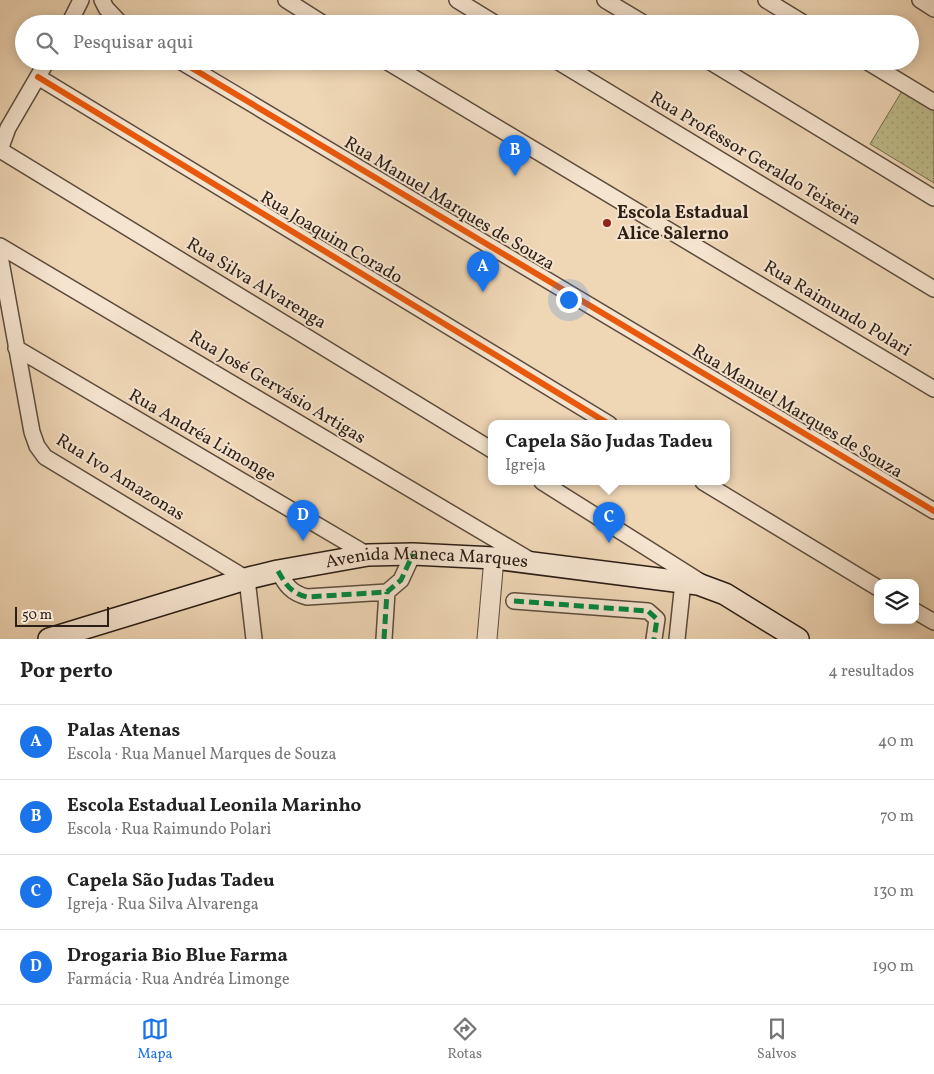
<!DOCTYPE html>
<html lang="pt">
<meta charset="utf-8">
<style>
:root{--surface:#fff;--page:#f2f2f2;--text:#222;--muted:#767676;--line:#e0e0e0;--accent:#1a73e8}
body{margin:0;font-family:Vollkorn,serif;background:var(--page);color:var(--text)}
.controls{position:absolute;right:15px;bottom:15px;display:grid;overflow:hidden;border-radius:10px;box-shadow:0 2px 12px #0003}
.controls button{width:45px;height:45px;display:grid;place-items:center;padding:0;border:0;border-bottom:1px solid var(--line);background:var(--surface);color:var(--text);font:25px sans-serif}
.scale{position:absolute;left:15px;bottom:12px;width:94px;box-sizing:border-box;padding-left:5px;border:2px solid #2b1e16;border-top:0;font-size:14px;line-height:18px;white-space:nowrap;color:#2b1e16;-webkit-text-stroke:4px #f5e4cf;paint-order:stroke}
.you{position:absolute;left:568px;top:299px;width:18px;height:18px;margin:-12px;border:4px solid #fff;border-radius:50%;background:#1a73e8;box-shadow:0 0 0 8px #1a73e833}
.badge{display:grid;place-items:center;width:32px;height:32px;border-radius:50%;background:var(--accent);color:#fff;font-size:16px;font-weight:700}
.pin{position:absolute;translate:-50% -41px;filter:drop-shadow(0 1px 2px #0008)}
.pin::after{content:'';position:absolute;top:26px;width:18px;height:15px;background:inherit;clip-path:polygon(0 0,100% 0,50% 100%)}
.popup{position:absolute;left:488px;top:420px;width:242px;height:65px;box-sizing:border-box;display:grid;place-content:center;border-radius:10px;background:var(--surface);filter:drop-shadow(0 1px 4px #0005);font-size:16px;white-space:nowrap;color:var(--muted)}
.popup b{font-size:19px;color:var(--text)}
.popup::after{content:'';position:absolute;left:50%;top:100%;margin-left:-10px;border:10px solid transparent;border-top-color:var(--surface)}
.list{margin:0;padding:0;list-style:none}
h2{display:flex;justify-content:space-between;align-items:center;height:65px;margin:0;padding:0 20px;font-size:21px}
h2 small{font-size:16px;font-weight:400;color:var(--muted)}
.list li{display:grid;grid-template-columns:32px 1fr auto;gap:15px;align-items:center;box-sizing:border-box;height:75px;padding:0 20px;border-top:1px solid var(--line)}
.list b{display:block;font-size:19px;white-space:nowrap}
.list p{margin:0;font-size:16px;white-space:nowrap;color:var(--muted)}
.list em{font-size:16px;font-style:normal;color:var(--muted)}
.icon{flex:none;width:28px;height:28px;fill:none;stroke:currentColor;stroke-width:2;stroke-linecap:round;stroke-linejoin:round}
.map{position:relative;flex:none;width:934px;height:639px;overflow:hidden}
.search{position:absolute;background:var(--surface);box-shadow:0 2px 12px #0003;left:15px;right:15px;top:15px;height:55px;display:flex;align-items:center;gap:12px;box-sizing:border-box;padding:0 18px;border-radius:28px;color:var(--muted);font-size:19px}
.sheet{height:365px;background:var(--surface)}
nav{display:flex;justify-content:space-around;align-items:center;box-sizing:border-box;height:70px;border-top:1px solid var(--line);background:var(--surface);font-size:14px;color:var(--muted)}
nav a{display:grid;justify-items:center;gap:2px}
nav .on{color:var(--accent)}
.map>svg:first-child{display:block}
.green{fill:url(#green-dots);stroke:#746d50}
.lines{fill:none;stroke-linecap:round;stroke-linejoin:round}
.minor-casing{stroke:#5c4c3e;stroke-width:18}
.tertiary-casing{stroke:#5c4c3e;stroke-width:21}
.secondary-casing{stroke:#2b1e16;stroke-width:24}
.minor{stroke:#f5e4cf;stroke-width:15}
.tertiary{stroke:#f5e4cf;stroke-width:19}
.secondary{stroke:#f5e4cf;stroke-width:21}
.quiet{stroke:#00873e;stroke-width:5;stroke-dasharray:10 5;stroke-linecap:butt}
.cycleway-casing{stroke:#f5e4cf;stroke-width:9}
.cycleway{stroke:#e8590c;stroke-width:6}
.poi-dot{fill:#8f2418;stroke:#f5e4cf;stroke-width:2}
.labels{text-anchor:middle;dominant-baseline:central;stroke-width:4;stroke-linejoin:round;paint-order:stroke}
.street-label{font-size:18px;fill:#2b1e16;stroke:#f5e4cf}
.poi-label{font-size:18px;font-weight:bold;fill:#2b1e16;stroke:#f5e4cf;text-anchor:start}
</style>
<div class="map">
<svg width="934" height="639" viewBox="0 0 934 639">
<defs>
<pattern id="green-dots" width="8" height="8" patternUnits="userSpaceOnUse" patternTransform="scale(1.25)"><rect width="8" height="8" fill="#bebc8a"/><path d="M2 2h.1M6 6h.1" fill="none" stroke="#a3a176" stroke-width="1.8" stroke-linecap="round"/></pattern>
</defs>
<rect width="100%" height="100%" fill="#efd6b5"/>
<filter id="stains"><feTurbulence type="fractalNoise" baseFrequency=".004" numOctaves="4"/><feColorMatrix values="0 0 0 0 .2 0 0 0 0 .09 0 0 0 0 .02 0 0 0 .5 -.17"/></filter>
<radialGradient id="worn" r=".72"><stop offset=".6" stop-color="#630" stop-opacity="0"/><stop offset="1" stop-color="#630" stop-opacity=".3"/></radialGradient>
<path class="green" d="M905,86L934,105V183L870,144Z"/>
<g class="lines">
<g class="minor-casing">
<path id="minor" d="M102,0L106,8L121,24
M286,0L324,24
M457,0L496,24
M605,0L645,24
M766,0L805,24
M920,0L934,9
M69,24L81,0
M180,61L934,511
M386,61L934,389
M557,61L934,289
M709,61L934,198
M866,61L934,102
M38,77L609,424
M0,150L492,450
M0,150L8,128L47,61
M0,246L530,560
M0,256L32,432L37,446L45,457L247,579L254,639
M16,348L368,555
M542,482L701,582
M703,482L878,588
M278,571C286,585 291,593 307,597L387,592L401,580L413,554
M514,601L648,611L657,619L654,639
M915,611L934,622
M384,639L387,592
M677,639L683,582"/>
</g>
<g class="tertiary-casing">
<path id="tertiary" d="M487,639L494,558"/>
</g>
<g class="secondary-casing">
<g id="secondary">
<path id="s1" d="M49,639L249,578L278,571L368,555L413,554L494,558L698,584L725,594L798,639"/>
</g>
</g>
<use href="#minor" class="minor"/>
<use href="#tertiary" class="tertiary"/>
<use href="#secondary" class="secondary"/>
<path class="quiet" d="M278,571C286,585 291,593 307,597L387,592L401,580L413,554
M514,601L648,611L657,619L654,639
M384,639L387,592"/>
<g class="cycleway-casing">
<path id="cycleway" d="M180,61L934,511
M38,77L609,424"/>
</g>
<use href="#cycleway" class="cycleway"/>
</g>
<circle class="poi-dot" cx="607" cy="223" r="5"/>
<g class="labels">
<g class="street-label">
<text transform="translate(755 159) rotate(31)">Rua Professor Geraldo Teixeira</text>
<text transform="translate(449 204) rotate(31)">Rua Manuel Marques de Souza</text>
<text transform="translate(331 238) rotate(31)">Rua Joaquim Corado</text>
<text transform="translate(256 284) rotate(31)">Rua Silva Alvarenga</text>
<text transform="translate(837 309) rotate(31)">Rua Raimundo Polari</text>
<text transform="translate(277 388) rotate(31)">Rua José Gervásio Artigas</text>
<text transform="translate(797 412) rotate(31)">Rua Manuel Marques de Souza</text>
<text transform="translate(202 436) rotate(30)">Rua Andréa Limonge</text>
<text transform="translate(120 478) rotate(32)">Rua Ivo Amazonas</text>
<text stroke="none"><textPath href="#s1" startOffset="389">Avenida Maneca Marques</textPath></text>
</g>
<g class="poi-label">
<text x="617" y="213">Escola Estadual<tspan x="617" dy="21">Alice Salerno</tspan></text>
</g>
</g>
<rect width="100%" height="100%" filter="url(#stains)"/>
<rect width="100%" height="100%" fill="url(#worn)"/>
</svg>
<div class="controls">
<button><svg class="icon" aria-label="layers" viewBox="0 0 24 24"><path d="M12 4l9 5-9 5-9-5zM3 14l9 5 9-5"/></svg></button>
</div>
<div class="scale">50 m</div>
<div class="you"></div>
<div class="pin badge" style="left:483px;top:292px">A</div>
<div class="pin badge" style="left:515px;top:176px">B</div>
<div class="pin badge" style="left:609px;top:543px">C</div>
<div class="popup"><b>Capela São Judas Tadeu</b>Igreja</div>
<div class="pin badge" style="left:303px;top:541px">D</div>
<div class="search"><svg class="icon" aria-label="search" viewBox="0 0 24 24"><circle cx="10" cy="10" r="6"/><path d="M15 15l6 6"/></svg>Pesquisar aqui</div>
</div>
<section class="sheet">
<h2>Por perto<small>4 resultados</small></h2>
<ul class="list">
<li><span class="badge">A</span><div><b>Palas Atenas</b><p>Escola · Rua Manuel Marques de Souza</p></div><em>40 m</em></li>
<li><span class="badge">B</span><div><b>Escola Estadual Leonila Marinho</b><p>Escola · Rua Raimundo Polari</p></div><em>70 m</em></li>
<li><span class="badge">C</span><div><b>Capela São Judas Tadeu</b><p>Igreja · Rua Silva Alvarenga</p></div><em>130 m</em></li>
<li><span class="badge">D</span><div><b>Drogaria Bio Blue Farma</b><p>Farmácia · Rua Andréa Limonge</p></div><em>190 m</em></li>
</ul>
</section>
<nav>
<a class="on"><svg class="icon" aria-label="map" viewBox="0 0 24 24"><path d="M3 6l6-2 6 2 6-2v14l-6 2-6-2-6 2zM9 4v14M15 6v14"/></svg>Mapa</a>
<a><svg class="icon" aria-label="directions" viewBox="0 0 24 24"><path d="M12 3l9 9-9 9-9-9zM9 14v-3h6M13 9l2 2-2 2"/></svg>Rotas</a>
<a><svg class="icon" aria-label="saved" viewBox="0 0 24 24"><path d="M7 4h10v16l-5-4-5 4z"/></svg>Salvos</a>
</nav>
